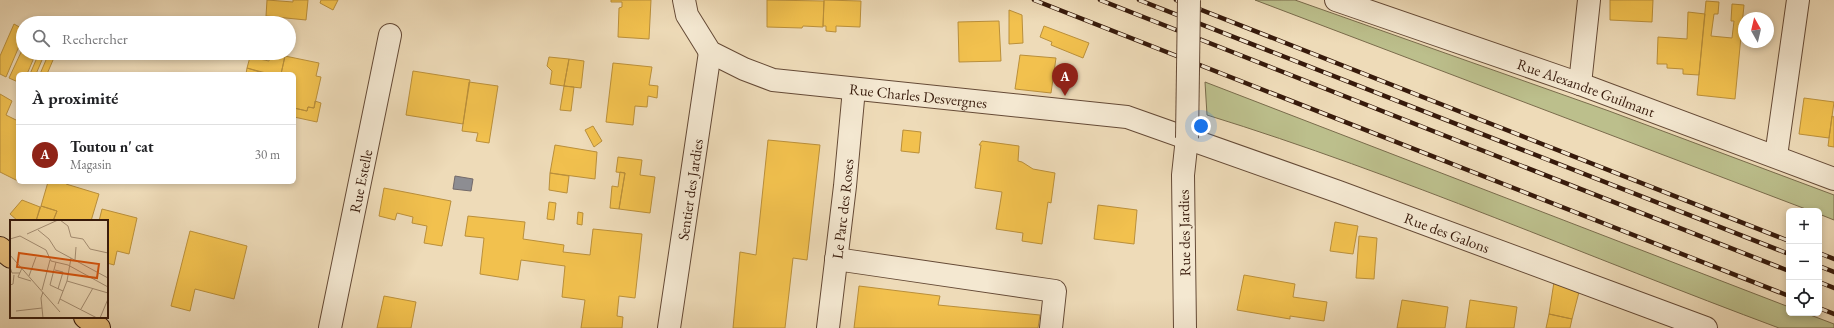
<!DOCTYPE html>
<html lang="fr">
<meta charset="utf-8">
<style>
:root{--surface:#fff;--page:#f6f6f6;--text:#202124;--muted:#757577;--line:#e0e0e0;--accent:#8f2418}
body{margin:0;font-family:"EB Garamond",serif;background:var(--page);color:var(--text)}
.controls{position:absolute;right:12px;bottom:12px;display:grid;overflow:hidden;border-radius:6px;box-shadow:0 2px 6px #0003}
.controls button{width:36px;height:36px;display:grid;place-items:center;padding:0;border:0;border-bottom:1px solid var(--line);background:var(--surface);color:var(--text);font:20px sans-serif}
.compass{position:absolute;left:1738px;top:12px;width:36px;height:36px;border-radius:50%;background:var(--surface);box-shadow:0 2px 6px #0003;rotate:352deg}
.you{position:absolute;left:1201px;top:126px;width:14px;height:14px;margin:-10px;border:3px solid #fff;border-radius:50%;background:#1a73e8;box-shadow:0 0 0 6px #1a73e833}
.badge{display:grid;place-items:center;width:26px;height:26px;border-radius:50%;background:var(--accent);color:#fff;font-size:13px;font-weight:700}
.pin{position:absolute;translate:-50% -33px;filter:drop-shadow(0 1px 2px #0008)}
.pin::after{content:'';position:absolute;top:21px;width:14px;height:12px;background:inherit;clip-path:polygon(0 0,100% 0,50% 100%)}
.list{margin:0;padding:0;list-style:none}
h2{display:flex;justify-content:space-between;align-items:center;height:52px;margin:0;padding:0 16px;font-size:17px}
h2 small{font-size:13px;font-weight:400;color:var(--muted)}
.list li{display:grid;grid-template-columns:26px 1fr auto;gap:12px;align-items:center;box-sizing:border-box;height:60px;padding:0 16px;border-top:1px solid var(--line)}
.list b{display:block;font-size:15px;white-space:nowrap}
.list p{margin:0;font-size:13px;white-space:nowrap;color:var(--muted)}
.list em{font-size:13px;font-style:normal;color:var(--muted)}
.icon{flex:none;width:22px;height:22px;fill:none;stroke:currentColor;stroke-width:2;stroke-linecap:round;stroke-linejoin:round}
.map{position:relative;flex:none;width:1834px;height:328px;overflow:hidden}
.search{position:absolute;background:var(--surface);box-shadow:0 2px 6px #0003;left:16px;top:16px;width:280px;height:44px;display:flex;align-items:center;gap:10px;box-sizing:border-box;padding:0 14px;border-radius:22px;color:var(--muted);font-size:15px}
.panel{position:absolute;background:var(--surface);box-shadow:0 2px 6px #0003;left:16px;top:72px;width:280px;height:112px;border-radius:6px}
.map>svg:first-child{display:block}
.green{fill:#bcbf8c;stroke:#7a6c4c}
.homes{fill:#f2c14e;stroke:#ba8f3a}
.industry{fill:#8d8d92;stroke:#736a6a}
.lines{fill:none;stroke-linecap:round;stroke-linejoin:round}
.minor-casing{stroke:#654a36;stroke-width:24}
.major-casing{stroke:#371a0b;stroke-width:24}
.minor{stroke:#f4e8d1;stroke-width:22}
.major{stroke:#e7be7c;stroke-width:22}
.rail-casing{stroke:#371a0b;stroke-width:4.5}
.rail{stroke:#f4e8d1;stroke-width:3;stroke-dasharray:9;stroke-linecap:butt}
.minor-bridge-casing{stroke:#654a36;stroke-width:24;stroke-linecap:butt}
.minor-bridge{stroke:#f4e8d1;stroke-width:22}
.labels{text-anchor:middle;dominant-baseline:central;stroke-width:4;stroke-linejoin:round;paint-order:stroke}
.street-label{font-size:15px;fill:#371a0b;stroke:#f4e8d1}
.inset-road{fill:none;stroke:#a58e73;stroke-width:1}
.view{fill:#d6530c;fill-opacity:0.15;stroke:#d6530c;stroke-width:2}
.inset-edge{fill:none;stroke:#371a0b;stroke-width:2}
</style>
<div class="map">
<svg width="1834" height="328" viewBox="0 0 1834 328">
<rect width="100%" height="100%" fill="#eedbb8"/>
<filter id="stains"><feTurbulence type="fractalNoise" baseFrequency=".005" numOctaves="4"/><feColorMatrix values="0 0 0 0 .2 0 0 0 0 .09 0 0 0 0 .02 0 0 0 .5 -.17"/></filter>
<radialGradient id="worn" r=".72"><stop offset=".6" stop-color="#630" stop-opacity="0"/><stop offset="1" stop-color="#630" stop-opacity=".3"/></radialGradient>
<path class="green" d="M1255,0H1295L1609,111L1834,195V220L1819,214V211H1811Z
M1205,82L1789,307V313H1805L1834,324V328H1779C1588,257 1401,175 1207,115Z"/>
<path class="homes" d="M267,0L293,2V0H308L306,20L266,16Z
M321,0H338L333,10L320,3Z
M611,0H651L649,39L618,37L619,8L622,7V2H611Z
M767,0L824,1L823,27L803,26L802,28L767,27Z
M824,0L861,1L860,27L836,26V32L826,31V26H823Z
M1610,0H1653L1652,22L1610,20Z
M1706,1L1719,2L1718,14H1714L1711,36L1732,38L1734,21H1731L1732,4L1744,5L1735,99L1697,95Z
M1009,10L1022,15L1023,43L1009,44Z
M1688,12L1705,14L1699,75L1683,74V69L1667,68V64H1657L1658,37L1687,39Z
M999,21L1001,61L959,62L958,22Z
M14,24L23,29V37L6,77L0,74V56Z
M1044,26L1089,43L1083,58L1051,45L1052,42L1040,37Z
M23,48V53H36L27,74H18V82L9,78Z
M39,53H45L36,74H30Z
M49,53H56L47,74H40Z
M270,53L285,56L281,74H266L247,68L250,57L269,61Z
M1020,55L1056,58L1051,93L1015,89Z
M285,56L319,63L316,76L321,77L314,108L308,107L307,111L294,108V74H281Z
M549,57L569,59L564,86L550,84L552,71L547,66Z
M569,59L584,61L581,88L564,86Z
M613,63L652,67L649,85L658,86L657,98L648,96L647,107L635,106L633,125L606,122Z
M247,68L266,73V74H246Z
M413,71L470,80L463,124L406,115Z
M469,82L498,86L489,143L476,141L478,133L462,131Z
M564,86L574,87L571,111L560,110Z
M0,94L12,101L6,115L18,121V181L0,172Z
M1804,98L1834,102L1829,138L1799,134Z
M315,101L321,103L317,122L294,117V108L307,111L308,107L314,108Z
M1832,116L1834,117V147L1828,146Z
M593,126L602,141L594,147L585,130Z
M903,130L921,132L919,153L901,151Z
M768,140L820,145L807,260L793,258L785,328H733L740,252L756,255Z
M982,141L1019,146L1018,161L1022,162L1033,169L1055,173L1051,203L1048,202L1042,244L1022,241L1023,233L996,229L1002,192L975,188L981,145H979Z
M555,145L597,152L595,179L550,173Z
M618,157L642,160L640,175L655,177L650,213L619,209L625,173L616,172Z
M620,172L625,173L619,209L610,208L612,186L618,187Z
M550,173L569,176L567,193L549,190Z
M48,182H66V184L99,194L91,221H53L57,211L41,206Z
M384,188L451,201L442,246L424,243L427,226L412,223L413,217L397,213L395,220L379,216Z
M22,200L40,207L36,221H18L10,214Z
M549,202L556,203L554,220L547,219Z
M1098,205L1137,210L1134,244L1094,239Z
M41,206L57,211L53,221H36Z
M102,209L137,218L129,254L117,251L114,265L107,263V221H99Z
M578,212L583,213L582,225L577,224Z
M468,216L525,222L523,239L564,245L563,252L590,255L593,229L642,234L635,298L619,296L617,316L623,317L622,328H581L585,300L562,297L565,266L521,260L518,280L480,274L484,238L465,236Z
M1335,222L1358,226L1353,254L1330,251Z
M190,231L247,246L234,299L195,289L190,311L171,306Z
M1359,236L1377,238L1374,279L1356,278Z
M1244,275L1295,284L1293,297L1327,302L1324,321L1290,316V319L1237,310Z
M1554,282L1579,292L1572,319L1549,314Z
M859,286L940,296L938,305L1040,315L1038,328H854Z
M384,296L416,302L411,328H377Z
M1402,300L1448,307L1445,328H1397Z
M1470,300L1517,307L1514,328H1466Z
M1549,314L1572,319L1570,328H1546Z"/>
<path class="industry" d="M455,176L473,179L471,191L453,189Z"/>
<g class="lines">
<g class="minor-casing">
<g id="minor">
<path id="s1" d="M684,0L687,15L710,52L744,69L773,80L1127,117L1339,192L1706,328"/>
<path id="s2" d="M1336,0L1580,84L1834,179"/>
<path d="M1580,84L1589,0"/>
<path d="M1776,156L1798,0"/>
<path d="M836,259L1055,291L1051,328"/>
<path id="s3" d="M330,328L390,35"/>
<path id="s4" d="M669,328L710,52"/>
<path id="s5" d="M828,328L845,186L854,89"/>
<path d="M1185,328L1183,175L1187,138"/>
</g>
</g>
<g class="major-casing">
<path id="major" d="M0,248L11,257
M85,317L99,328"/>
</g>
<use href="#minor" class="minor"/>
<use href="#major" class="major"/>
<g class="rail-casing">
<path id="rail" d="M1034,0L1789,296
M1100,0L1789,271
M1139,0L1789,254
M1176,0L1789,241
M1819,253L1834,259
M1819,266L1834,272
M1819,282L1834,288
M1819,308L1834,314"/>
</g>
<use href="#rail" class="rail"/>
<g class="minor-bridge-casing">
<path id="minor-bridge" d="M1187,138L1189,0"/>
</g>
<use href="#minor-bridge" class="minor-bridge"/>
</g>
<g class="labels">
<g class="street-label">
<text stroke="none"><textPath href="#s2" startOffset="265">Rue Alexandre Guilmant</textPath></text>
<text stroke="none"><textPath href="#s1" startOffset="274">Rue Charles Desvergnes</textPath></text>
<text stroke="none"><textPath href="#s3" startOffset="150">Rue Estelle</textPath></text>
<text stroke="none"><textPath href="#s4" startOffset="140">Sentier des Jardies</textPath></text>
<text stroke="none"><textPath href="#s5" startOffset="120">Le Parc des Roses</textPath></text>
<text stroke="none"><textPath href="#s1" startOffset="824">Rue des Galons</textPath></text>
<text transform="translate(1184 233) rotate(-91)">Rue des Jardies</text>
</g>
</g>
<g transform="translate(10 220)">
<rect width="98" height="98" fill="#eedbb8"/>
<path class="inset-road" d="M50,0L58,6L61,17L73,19L80,29L98,33M28,10L39,19L46,30L98,58M17,14L48,0M0,19L10,16L36,30L41,41L58,45L98,67M0,35L50,92M65,40L66,27M46,42L40,65L53,71M0,47L2,53H10M12,48L8,57L21,61M45,50L53,52L48,69M19,56L26,37M57,61L98,73M0,65L3,64L4,55M32,70L40,40M33,72L31,78L33,98M50,79L87,98M48,84L57,61L61,38M71,89L83,68M6,91L32,88M90,98L98,79"/>
<path class="view" d="M9,33L89,44L87,58L7,47Z"/>
<rect width="98" height="98" class="inset-edge"/>
</g>
<rect width="100%" height="100%" filter="url(#stains)"/>
<rect width="100%" height="100%" fill="url(#worn)"/>
</svg>
<div class="controls">
<button>+</button>
<button>−</button>
<button><svg class="icon" aria-label="locate" viewBox="0 0 24 24"><circle cx="12" cy="12" r="6"/><path d="M12 2v4M12 18v4M2 12h4M18 12h4"/></svg></button>
</div>
<svg class="compass" viewBox="-18 -18 36 36"><path d="M0-13l5 13h-10z" fill="#e53935"/><path d="M0 13l5-13h-10z" fill="#757577"/></svg>
<div class="you"></div>
<div class="pin badge" style="left:1065px;top:96px">A</div>
<div class="search"><svg class="icon" aria-label="search" viewBox="0 0 24 24"><circle cx="10" cy="10" r="6"/><path d="M15 15l6 6"/></svg>Rechercher</div>
<section class="panel">
<h2>À proximité<small></small></h2>
<ul class="list">
<li><span class="badge">A</span><div><b>Toutou n' cat</b><p>Magasin</p></div><em>30 m</em></li>
</ul>
</section>
</div>
